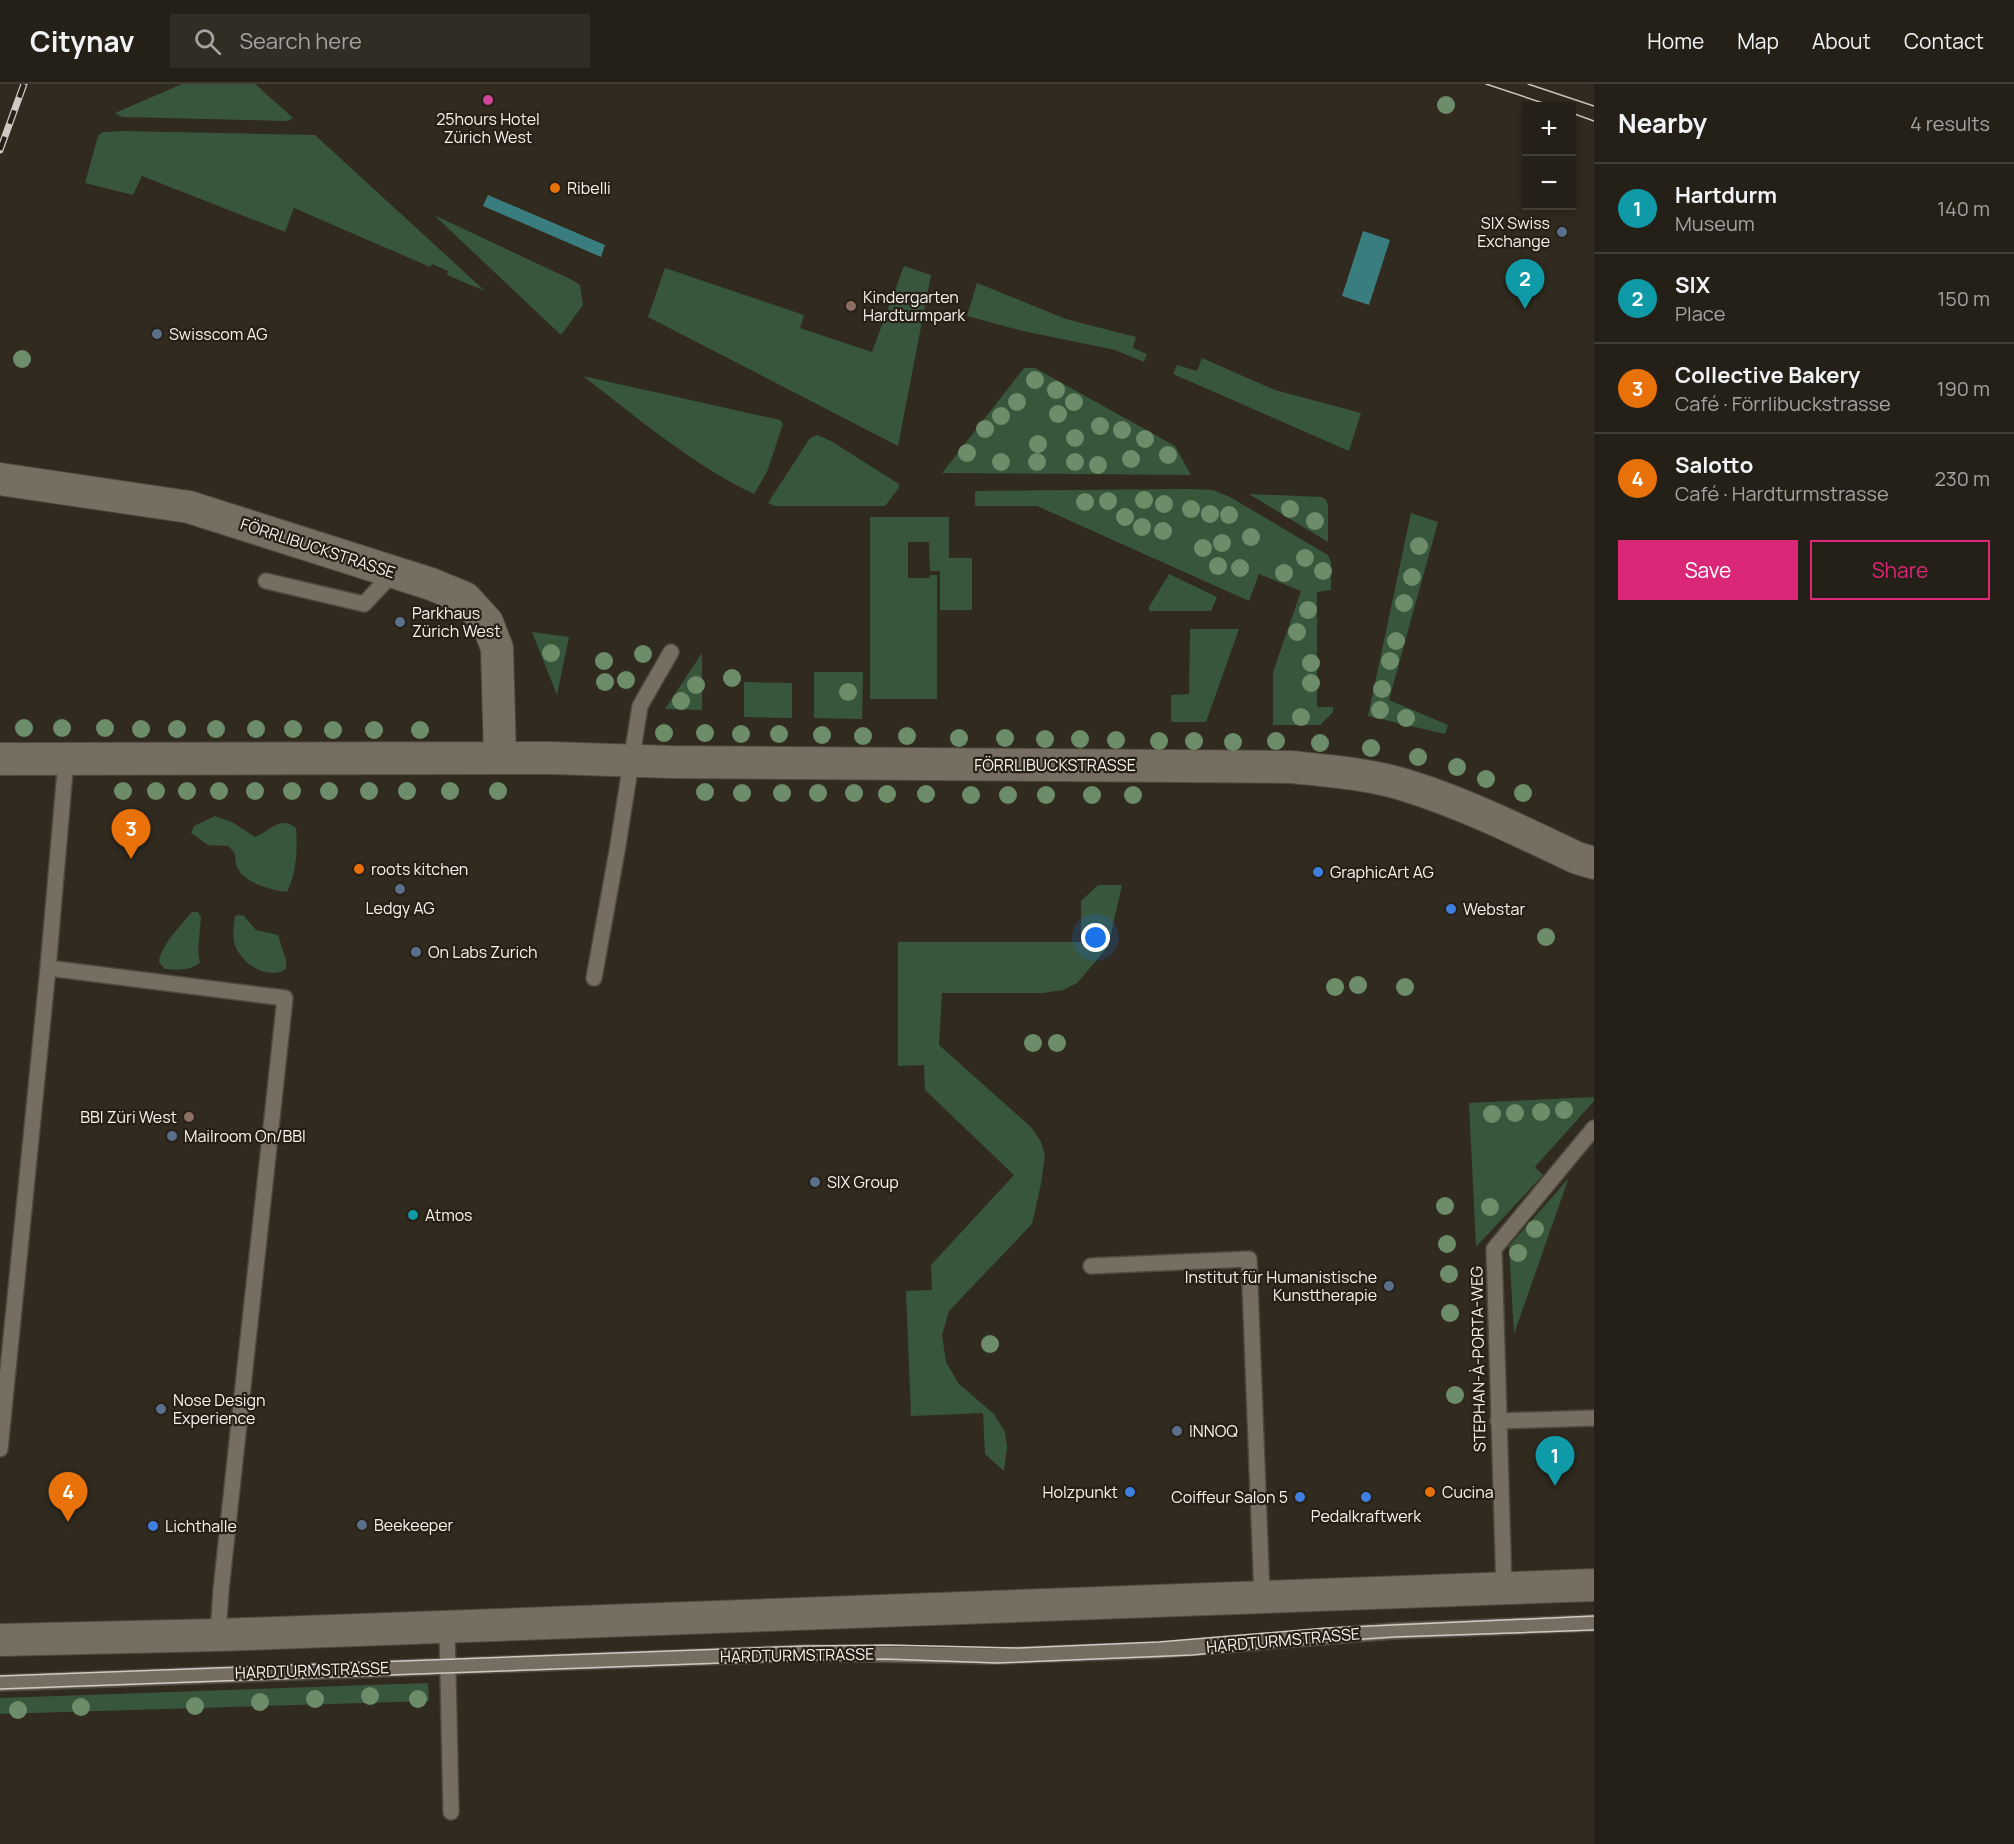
<!DOCTYPE html>
<meta charset="utf-8">
<style>
:root{--surface:#242017;--page:#302d24;--text:#f1f3f6;--muted:#a3a3a1;--line:#413e36;--accent:#db2777}
body{margin:0;font-family:Manrope,sans-serif;background:var(--page);color:var(--text)}
.controls{position:absolute;right:18px;top:18px;display:grid;overflow:hidden;border-radius:0px;box-shadow:0 3px 9px #0003}
.controls button{width:54px;height:54px;display:grid;place-items:center;padding:0;border:0;border-bottom:2px solid var(--line);background:var(--surface);color:var(--text);font:30px sans-serif}
.you{position:absolute;left:1096px;top:854px;width:21px;height:21px;margin:-15px;border:4px solid #fff;border-radius:50%;background:#1a73e8;box-shadow:0 0 0 9px #1a73e833}
.badge{display:grid;place-items:center;width:39px;height:39px;border-radius:50%;background:var(--accent);color:#fff;font-size:20px;font-weight:700}
.pin{position:absolute;translate:-50% -50px;filter:drop-shadow(0 2px 3px #0008)}
.pin::after{content:'';position:absolute;top:32px;width:21px;height:18px;background:inherit;clip-path:polygon(0 0,100% 0,50% 100%)}
.list{margin:0;padding:0;list-style:none}
h2{display:flex;justify-content:space-between;align-items:center;height:78px;margin:0;padding:0 24px;font-size:26px}
h2 small{font-size:20px;font-weight:400;color:var(--muted)}
.list li{display:grid;grid-template-columns:39px 1fr auto;gap:18px;align-items:center;box-sizing:border-box;height:90px;padding:0 24px;border-top:2px solid var(--line)}
.list b{display:block;font-size:22px;white-space:nowrap}
.list p{margin:0;font-size:20px;white-space:nowrap;color:var(--muted)}
.list em{font-size:20px;font-style:normal;color:var(--muted)}
.actions{display:flex;gap:12px;padding:18px 24px}
.actions a{flex:1;padding:14px 0;border:2px solid var(--accent);border-radius:0px;text-align:center;font-size:21px;color:var(--accent)}
.actions .main{background:var(--accent);color:#fff}
.icon{flex:none;width:33px;height:33px;fill:none;stroke:currentColor;stroke-width:2;stroke-linecap:round;stroke-linejoin:round}
.map{position:relative;flex:none;width:1594px;height:1760px;overflow:hidden}
header{display:flex;align-items:center;gap:36px;box-sizing:border-box;height:84px;padding:0 30px;background:var(--surface);border-bottom:2px solid var(--line)}
header strong{font-size:28px}
nav{display:flex;gap:33px;margin-inline-start:auto;font-size:21px}
.search{width:420px;height:54px;background:var(--page);display:flex;align-items:center;gap:15px;box-sizing:border-box;padding:0 21px;border-radius:0px;color:var(--muted);font-size:22px}
main{display:flex}
aside{flex:1;background:var(--surface)}
.map>svg:first-child{display:block}
.green{fill:#38563c}
.water{fill:#3a7d7f}
.lines{fill:none;stroke-linecap:round;stroke-linejoin:round}
.service-casing{stroke:#4e493f;stroke-width:18}
.minor-casing{stroke:#4e493f;stroke-width:34}
.service{stroke:#756e61;stroke-width:15}
.minor{stroke:#756e61;stroke-width:32}
.tram{stroke:#cec9c1;stroke-width:1.5}
.rail-casing{stroke:#cec9c1;stroke-width:7}
.rail{stroke:#262016;stroke-width:4.5;stroke-dasharray:14;stroke-linecap:butt}
.tree{fill:#6d8c69}
.hotel-dot{fill:#d1479c;stroke:#262016;stroke-width:2}
.food-dot{fill:#e8710a;stroke:#262016;stroke-width:2}
.service-dot{fill:#5c6f8a;stroke:#262016;stroke-width:2}
.education-dot{fill:#8d6e63;stroke:#262016;stroke-width:2}
.shop-dot{fill:#3f7fe0;stroke:#262016;stroke-width:2}
.culture-dot{fill:#0f9aa8;stroke:#262016;stroke-width:2}
.labels{text-anchor:middle;dominant-baseline:central;stroke-width:4.5;stroke-linejoin:round;paint-order:stroke}
.poi-label{font-size:16px;fill:#f8f4ec;stroke:#262016;text-anchor:start}
.street-label{font-size:16px;fill:#f8f4ec;stroke:#262016}
</style>
<header>
<strong>Citynav</strong>
<div class="search"><svg class="icon" aria-label="search" viewBox="0 0 24 24"><circle cx="10" cy="10" r="6"/><path d="M15 15l6 6"/></svg>Search here</div>
<nav><a>Home</a><a>Map</a><a>About</a><a>Contact</a></nav>
</header>
<main>
<div class="map">
<svg width="1594" height="1760" viewBox="0 0 1594 1760">
<rect width="100%" height="100%" fill="#302a1f"/>
<path class="green" d="M182,0H255L293,34L288,37L122,33L115,29Z
M123,47L315,51L485,207L447,191L448,187L432,180L430,183L294,124L285,148L142,92L133,111L85,99L98,52L103,48Z
M434,131L572,196L580,201L583,221L561,251Z
M904,182L931,191L898,362L648,233L665,184L804,231L800,244L872,268Z
M977,199L1066,235L1136,253L1133,264L1147,270L1144,278L1115,266L1023,247L967,232Z
M1202,274L1275,306L1361,329L1349,367L1173,290L1177,281L1197,287Z
M1024,284H1035L1175,362L1191,391L942,389Z
M583,292L780,336L783,340L767,388L754,410C691,380 638,334 583,292Z
M817,351L831,357L899,400V404L885,422H775L768,419L810,354Z
M1190,405L1213,406L1230,413L1328,471L1331,478V506L1317,508V623H1333V628L1320,641H1273V588L1301,507L1259,490L1249,517L1037,422H975V407Z
M1249,410L1322,413L1326,416L1328,421V458Z
M1411,429L1438,438L1389,616L1448,641L1445,650L1368,632Z
M870,433H949V474H972V526H940V487H930L929,458H908V494H929L930,491H937V615H870Z
M1169,490L1217,513L1211,527H1149V523Z
M1190,545H1239L1206,638H1173L1171,637V611L1189,610Z
M532,548L569,553L557,611Z
M702,569V626L665,625Z
M814,588H863L862,635L814,634Z
M744,598L792,599V634L744,633Z
M215,732L232,738L255,753C270,747 280,731 296,744C298,764 296,791 287,808C271,806 244,799 237,783C233,772 239,772 228,762L208,761L191,749L194,742Z
M1098,801H1122L1108,863L1077,899L1063,906L1042,909H942L939,961L1032,1044L1041,1058L1045,1071L1041,1100L1032,1140L949,1227L942,1251L946,1278L959,1300L994,1330L1005,1348L1007,1363L1004,1387L985,1370L983,1329L911,1332L906,1207L932,1206L931,1181L1014,1091L925,1006L924,981L898,982V858H1081V817Z
M192,828H198L201,833L198,867L200,879C188,887 178,886 165,885L159,878C160,862 182,840 192,828Z
M240,831L244,832L256,846L278,851L286,876V885C269,897 241,880 235,861C232,853 234,841 235,832Z
M1594,1013V1017L1535,1083L1543,1091L1476,1163L1469,1019Z
M1568,1095V1096L1514,1250L1509,1162Z
M428,1599L429,1617L0,1630V1614Z"/>
<path class="water" d="M488,111L605,161L601,173L483,122Z
M1363,147L1390,156L1369,221L1342,212Z"/>
<g class="lines">
<g class="service-casing">
<path id="service" d="M266,497L364,520L394,488
M48,884L285,914L221,1506L218,1551
M594,894L617,767L640,622L671,568
M1091,1182L1249,1175L1262,1512
M1498,1337L1594,1334
M0,1365L48,884L66,676
M1504,1504L1494,1165L1594,1044
M447,1543L451,1728
M0,1599L809,1569L997,1572L1160,1566L1393,1547L1594,1539"/>
</g>
<g class="minor-casing">
<path id="minor" d="M0,395L189,423L431,500L465,514L487,538L497,564L500,674
M0,675L552,674L671,678L1291,683C1330,687 1371,690 1408,702C1466,720 1522,748 1577,774L1594,779
M0,1556L218,1551L1594,1501"/>
</g>
<use href="#service" class="service"/>
<use href="#minor" class="minor"/>
<path class="tram" d="M1486,0L1552,22
M1528,0L1594,22
M1572,29L1594,37
M0,1592L804,1562L888,1561L1018,1564L1159,1558L1326,1544L1594,1532
M0,1605L806,1576L885,1575L997,1579L1193,1571L1319,1558L1394,1553L1594,1546"/>
<g class="rail-casing">
<path id="rail" d="M0,66L24,0"/>
</g>
<use href="#rail" class="rail"/>
</g>
<g class="tree">
<circle cx="1446" cy="21" r="9"/>
<circle cx="22" cy="275" r="9"/>
<circle cx="1035" cy="296" r="9"/>
<circle cx="1056" cy="306" r="9"/>
<circle cx="1017" cy="318" r="9"/>
<circle cx="1074" cy="318" r="9"/>
<circle cx="1058" cy="330" r="9"/>
<circle cx="1001" cy="332" r="9"/>
<circle cx="1100" cy="342" r="9"/>
<circle cx="985" cy="345" r="9"/>
<circle cx="1122" cy="346" r="9"/>
<circle cx="1075" cy="354" r="9"/>
<circle cx="1145" cy="355" r="9"/>
<circle cx="1038" cy="360" r="9"/>
<circle cx="967" cy="369" r="9"/>
<circle cx="1168" cy="371" r="9"/>
<circle cx="1131" cy="375" r="9"/>
<circle cx="1001" cy="378" r="9"/>
<circle cx="1037" cy="378" r="9"/>
<circle cx="1075" cy="378" r="9"/>
<circle cx="1098" cy="381" r="9"/>
<circle cx="1144" cy="416" r="9"/>
<circle cx="1108" cy="417" r="9"/>
<circle cx="1085" cy="418" r="9"/>
<circle cx="1164" cy="420" r="9"/>
<circle cx="1191" cy="425" r="9"/>
<circle cx="1290" cy="425" r="9"/>
<circle cx="1210" cy="430" r="9"/>
<circle cx="1229" cy="431" r="9"/>
<circle cx="1125" cy="433" r="9"/>
<circle cx="1315" cy="437" r="9"/>
<circle cx="1142" cy="443" r="9"/>
<circle cx="1163" cy="447" r="9"/>
<circle cx="1251" cy="453" r="9"/>
<circle cx="1222" cy="459" r="9"/>
<circle cx="1419" cy="462" r="9"/>
<circle cx="1203" cy="464" r="9"/>
<circle cx="1305" cy="474" r="9"/>
<circle cx="1218" cy="482" r="9"/>
<circle cx="1240" cy="484" r="9"/>
<circle cx="1323" cy="487" r="9"/>
<circle cx="1284" cy="489" r="9"/>
<circle cx="1412" cy="493" r="9"/>
<circle cx="1404" cy="519" r="9"/>
<circle cx="1308" cy="526" r="9"/>
<circle cx="1297" cy="548" r="9"/>
<circle cx="1396" cy="557" r="9"/>
<circle cx="551" cy="569" r="9"/>
<circle cx="643" cy="570" r="9"/>
<circle cx="604" cy="577" r="9"/>
<circle cx="1390" cy="577" r="9"/>
<circle cx="1311" cy="579" r="9"/>
<circle cx="732" cy="594" r="9"/>
<circle cx="626" cy="596" r="9"/>
<circle cx="605" cy="598" r="9"/>
<circle cx="1311" cy="599" r="9"/>
<circle cx="696" cy="601" r="9"/>
<circle cx="1382" cy="605" r="9"/>
<circle cx="848" cy="608" r="9"/>
<circle cx="681" cy="617" r="9"/>
<circle cx="1380" cy="626" r="9"/>
<circle cx="1301" cy="633" r="9"/>
<circle cx="1406" cy="634" r="9"/>
<circle cx="24" cy="644" r="9"/>
<circle cx="62" cy="644" r="9"/>
<circle cx="105" cy="644" r="9"/>
<circle cx="141" cy="645" r="9"/>
<circle cx="177" cy="645" r="9"/>
<circle cx="216" cy="645" r="9"/>
<circle cx="256" cy="645" r="9"/>
<circle cx="293" cy="645" r="9"/>
<circle cx="333" cy="646" r="9"/>
<circle cx="374" cy="646" r="9"/>
<circle cx="420" cy="646" r="9"/>
<circle cx="664" cy="649" r="9"/>
<circle cx="705" cy="649" r="9"/>
<circle cx="741" cy="650" r="9"/>
<circle cx="779" cy="650" r="9"/>
<circle cx="822" cy="651" r="9"/>
<circle cx="863" cy="652" r="9"/>
<circle cx="907" cy="652" r="9"/>
<circle cx="959" cy="654" r="9"/>
<circle cx="1005" cy="654" r="9"/>
<circle cx="1045" cy="655" r="9"/>
<circle cx="1080" cy="655" r="9"/>
<circle cx="1116" cy="656" r="9"/>
<circle cx="1159" cy="657" r="9"/>
<circle cx="1194" cy="657" r="9"/>
<circle cx="1276" cy="657" r="9"/>
<circle cx="1233" cy="658" r="9"/>
<circle cx="1320" cy="659" r="9"/>
<circle cx="1371" cy="664" r="9"/>
<circle cx="1418" cy="673" r="9"/>
<circle cx="1457" cy="683" r="9"/>
<circle cx="1486" cy="695" r="9"/>
<circle cx="123" cy="707" r="9"/>
<circle cx="156" cy="707" r="9"/>
<circle cx="187" cy="707" r="9"/>
<circle cx="219" cy="707" r="9"/>
<circle cx="255" cy="707" r="9"/>
<circle cx="292" cy="707" r="9"/>
<circle cx="329" cy="707" r="9"/>
<circle cx="369" cy="707" r="9"/>
<circle cx="407" cy="707" r="9"/>
<circle cx="450" cy="707" r="9"/>
<circle cx="498" cy="707" r="9"/>
<circle cx="705" cy="708" r="9"/>
<circle cx="742" cy="709" r="9"/>
<circle cx="782" cy="709" r="9"/>
<circle cx="818" cy="709" r="9"/>
<circle cx="854" cy="709" r="9"/>
<circle cx="1523" cy="709" r="9"/>
<circle cx="887" cy="710" r="9"/>
<circle cx="926" cy="710" r="9"/>
<circle cx="971" cy="711" r="9"/>
<circle cx="1008" cy="711" r="9"/>
<circle cx="1046" cy="711" r="9"/>
<circle cx="1092" cy="711" r="9"/>
<circle cx="1133" cy="711" r="9"/>
<circle cx="1546" cy="853" r="9"/>
<circle cx="1358" cy="901" r="9"/>
<circle cx="1335" cy="903" r="9"/>
<circle cx="1405" cy="903" r="9"/>
<circle cx="1033" cy="959" r="9"/>
<circle cx="1057" cy="959" r="9"/>
<circle cx="1564" cy="1026" r="9"/>
<circle cx="1541" cy="1028" r="9"/>
<circle cx="1515" cy="1029" r="9"/>
<circle cx="1492" cy="1030" r="9"/>
<circle cx="1445" cy="1122" r="9"/>
<circle cx="1490" cy="1123" r="9"/>
<circle cx="1535" cy="1145" r="9"/>
<circle cx="1447" cy="1160" r="9"/>
<circle cx="1518" cy="1169" r="9"/>
<circle cx="1449" cy="1190" r="9"/>
<circle cx="1450" cy="1229" r="9"/>
<circle cx="990" cy="1260" r="9"/>
<circle cx="1455" cy="1311" r="9"/>
<circle cx="370" cy="1612" r="9"/>
<circle cx="315" cy="1615" r="9"/>
<circle cx="418" cy="1615" r="9"/>
<circle cx="260" cy="1618" r="9"/>
<circle cx="195" cy="1622" r="9"/>
<circle cx="81" cy="1623" r="9"/>
<circle cx="18" cy="1626" r="9"/>
</g>
<circle class="hotel-dot" cx="488" cy="16" r="6"/>
<g class="food-dot">
<circle cx="555" cy="104" r="6"/>
<circle cx="359" cy="785" r="6"/>
<circle cx="1430" cy="1408" r="6"/>
</g>
<g class="service-dot">
<circle cx="1562" cy="148" r="6"/>
<circle cx="157" cy="250" r="6"/>
<circle cx="400" cy="538" r="6"/>
<circle cx="400" cy="805" r="6"/>
<circle cx="416" cy="868" r="6"/>
<circle cx="172" cy="1052" r="6"/>
<circle cx="815" cy="1098" r="6"/>
<circle cx="1389" cy="1202" r="6"/>
<circle cx="161" cy="1325" r="6"/>
<circle cx="1177" cy="1347" r="6"/>
<circle cx="362" cy="1441" r="6"/>
</g>
<g class="education-dot">
<circle cx="851" cy="222" r="6"/>
<circle cx="189" cy="1033" r="6"/>
</g>
<g class="shop-dot">
<circle cx="1318" cy="788" r="6"/>
<circle cx="1451" cy="825" r="6"/>
<circle cx="1130" cy="1408" r="6"/>
<circle cx="1300" cy="1413" r="6"/>
<circle cx="1366" cy="1413" r="6"/>
<circle cx="153" cy="1442" r="6"/>
</g>
<circle class="culture-dot" cx="413" cy="1131" r="6"/>
<g class="labels">
<g class="poi-label">
<text x="488" y="35" text-anchor="middle">25hours Hotel<tspan x="488" dy="18">Zürich West</tspan></text>
<text x="567" y="104">Ribelli</text>
<text x="1550" y="139" text-anchor="end">SIX Swiss<tspan x="1550" dy="18">Exchange</tspan></text>
<text x="863" y="213">Kindergarten<tspan x="863" dy="18">Hardturmpark</tspan></text>
<text x="169" y="250">Swisscom AG</text>
<text x="412" y="529">Parkhaus<tspan x="412" dy="18">Zürich West</tspan></text>
<text x="371" y="785">roots kitchen</text>
<text x="1330" y="788">GraphicArt AG</text>
<text x="400" y="824" text-anchor="middle">Ledgy AG</text>
<text x="1463" y="825">Webstar</text>
<text x="428" y="868">On Labs Zurich</text>
<text x="177" y="1033" text-anchor="end">BBI Züri West</text>
<text x="184" y="1052">Mailroom On/BBI</text>
<text x="827" y="1098">SIX Group</text>
<text x="425" y="1131">Atmos</text>
<text x="1377" y="1193" text-anchor="end">Institut für Humanistische<tspan x="1377" dy="18">Kunsttherapie</tspan></text>
<text x="173" y="1316">Nose Design<tspan x="173" dy="18">Experience</tspan></text>
<text x="1189" y="1347">INNOQ</text>
<text x="1118" y="1408" text-anchor="end">Holzpunkt</text>
<text x="1442" y="1408">Cucina</text>
<text x="1288" y="1413" text-anchor="end">Coiffeur Salon 5</text>
<text x="1366" y="1432" text-anchor="middle">Pedalkraftwerk</text>
<text x="374" y="1441">Beekeeper</text>
<text x="165" y="1442">Lichthalle</text>
</g>
<g class="street-label">
<text transform="translate(318 464) rotate(18)">FÖRRLIBUCKSTRASSE</text>
<text x="1055" y="681">FÖRRLIBUCKSTRASSE</text>
<text transform="translate(1478 1275) rotate(-91)">STEPHAN-À-PORTA-WEG</text>
<text transform="translate(1283 1556) rotate(-5)">HARDTURMSTRASSE</text>
<text transform="translate(797 1571) rotate(-1)">HARDTURMSTRASSE</text>
<text transform="translate(312 1586) rotate(-2)">HARDTURMSTRASSE</text>
</g>
</g>
</svg>
<div class="controls">
<button>+</button>
<button>−</button>
</div>
<div class="you"></div>
<div class="pin badge" style="left:1555px;top:1402px;background:#0f9aa8">1</div>
<div class="pin badge" style="left:1525px;top:225px;background:#0f9aa8">2</div>
<div class="pin badge" style="left:131px;top:775px;background:#e8710a">3</div>
<div class="pin badge" style="left:68px;top:1438px;background:#e8710a">4</div>
</div>
<aside>
<h2>Nearby<small>4 results</small></h2>
<ul class="list">
<li><span class="badge" style="background:#0f9aa8">1</span><div><b>Hartdurm</b><p>Museum</p></div><em>140 m</em></li>
<li><span class="badge" style="background:#0f9aa8">2</span><div><b>SIX</b><p>Place</p></div><em>150 m</em></li>
<li><span class="badge" style="background:#e8710a">3</span><div><b>Collective Bakery</b><p>Café · Förrlibuckstrasse</p></div><em>190 m</em></li>
<li><span class="badge" style="background:#e8710a">4</span><div><b>Salotto</b><p>Café · Hardturmstrasse</p></div><em>230 m</em></li>
</ul>
<div class="actions"><a class="main">Save</a><a>Share</a></div>
</aside>
</main>
